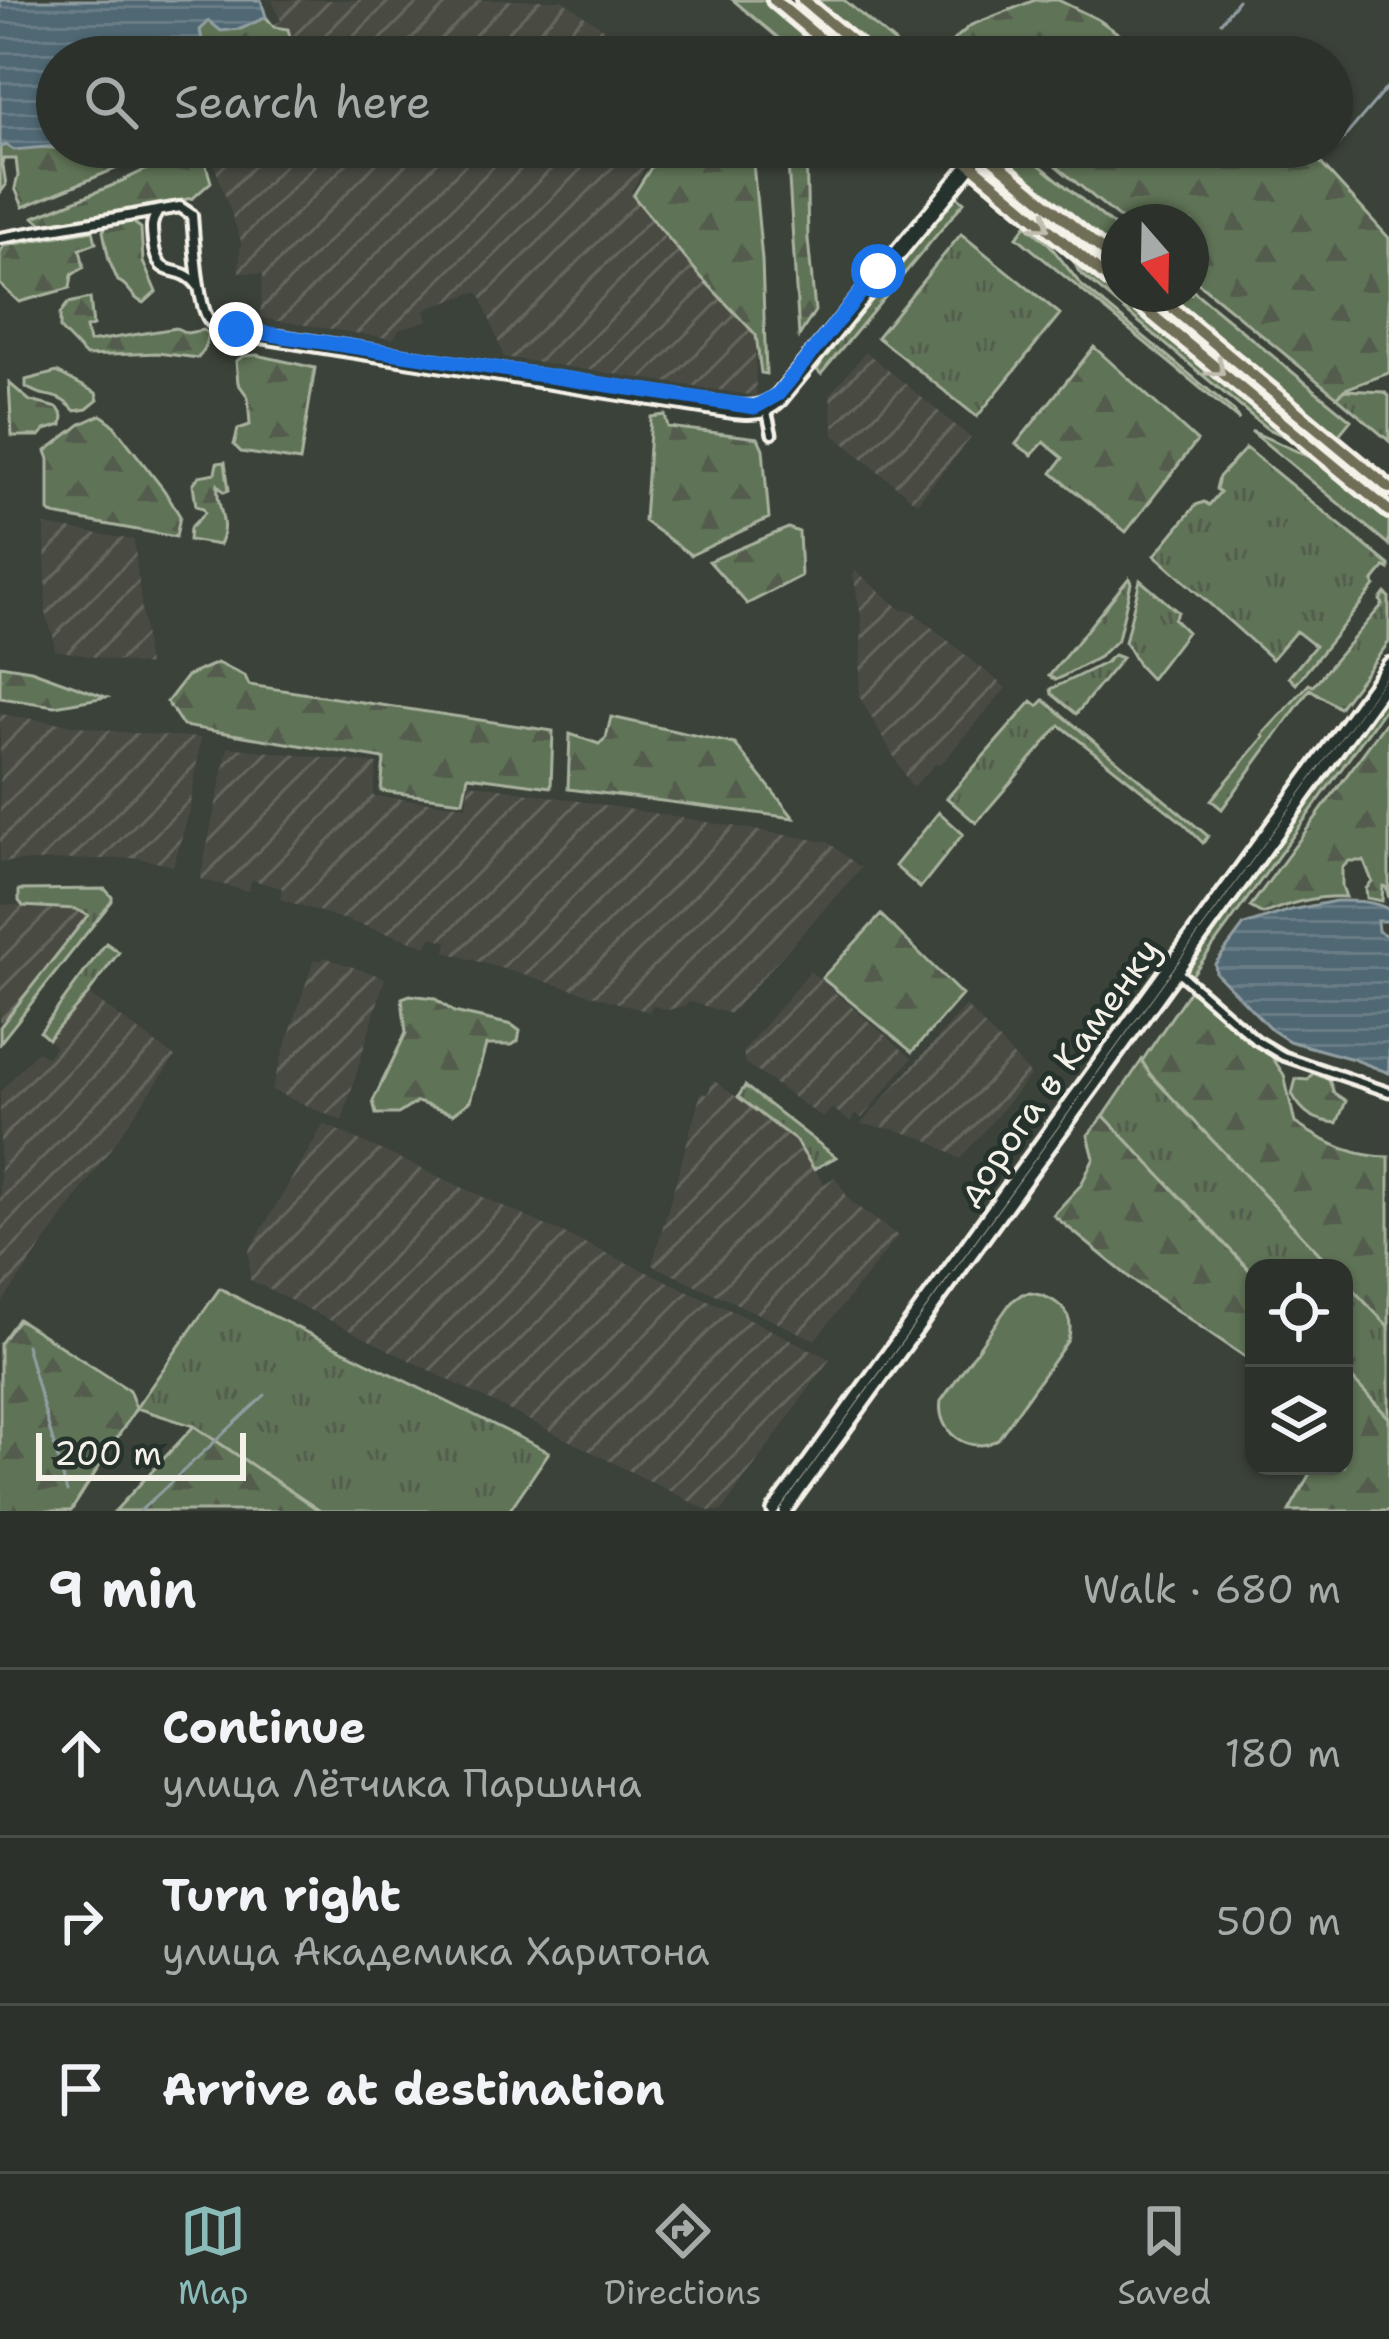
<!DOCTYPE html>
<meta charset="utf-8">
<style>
:root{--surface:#2c322b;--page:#343a33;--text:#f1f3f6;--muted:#a6aaa9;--line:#484d47;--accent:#8bbbb9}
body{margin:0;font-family:"Shantell Sans",sans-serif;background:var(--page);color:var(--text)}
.controls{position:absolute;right:36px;bottom:36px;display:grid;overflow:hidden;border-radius:24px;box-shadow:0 3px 9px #0004}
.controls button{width:108px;height:108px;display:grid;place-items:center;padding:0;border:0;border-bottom:3px solid var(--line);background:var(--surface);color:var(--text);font:60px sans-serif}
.compass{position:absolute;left:1101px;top:204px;width:108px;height:108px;border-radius:50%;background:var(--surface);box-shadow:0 3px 9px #0004;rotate:160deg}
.scale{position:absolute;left:36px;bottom:30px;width:210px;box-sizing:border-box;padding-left:12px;border:6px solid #f4f1e8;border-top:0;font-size:33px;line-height:42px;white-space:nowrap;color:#f4f1e8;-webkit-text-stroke:9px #26332d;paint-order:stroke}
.stop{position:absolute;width:36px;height:36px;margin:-27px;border:9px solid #1a73e8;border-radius:50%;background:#fff}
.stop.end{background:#1a73e8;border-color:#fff;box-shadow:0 3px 12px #0008}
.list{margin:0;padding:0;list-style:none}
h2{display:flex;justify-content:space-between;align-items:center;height:156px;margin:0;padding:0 48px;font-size:51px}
h2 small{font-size:39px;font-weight:400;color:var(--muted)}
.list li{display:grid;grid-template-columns:78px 1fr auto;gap:36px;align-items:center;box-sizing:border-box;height:168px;padding:0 48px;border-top:3px solid var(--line)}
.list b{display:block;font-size:45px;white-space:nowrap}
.list p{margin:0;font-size:39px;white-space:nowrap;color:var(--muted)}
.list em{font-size:39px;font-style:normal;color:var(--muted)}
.icon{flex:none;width:66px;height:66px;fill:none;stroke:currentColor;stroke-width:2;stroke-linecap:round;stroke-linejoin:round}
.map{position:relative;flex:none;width:1389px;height:1511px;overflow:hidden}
.search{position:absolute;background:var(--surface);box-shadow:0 3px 9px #0004;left:36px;right:36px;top:36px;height:132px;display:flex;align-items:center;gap:30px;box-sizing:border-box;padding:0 42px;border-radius:66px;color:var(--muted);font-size:45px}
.sheet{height:660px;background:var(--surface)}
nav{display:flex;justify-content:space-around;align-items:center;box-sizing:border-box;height:168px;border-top:3px solid var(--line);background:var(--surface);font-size:33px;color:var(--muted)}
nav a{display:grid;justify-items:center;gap:6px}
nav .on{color:var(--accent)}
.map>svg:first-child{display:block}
.industrial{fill:url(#industrial-furrows)}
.grass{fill:url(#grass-tufts);stroke:#a9b29f;stroke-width:3}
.forest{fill:url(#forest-firs);stroke:#a9b29f;stroke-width:3}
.pitch{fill:#5e7356;stroke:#a9b29f;stroke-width:3}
.water{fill:url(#water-rules);stroke:#919ea2;stroke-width:3}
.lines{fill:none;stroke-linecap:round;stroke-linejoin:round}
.stream{stroke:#919ea2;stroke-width:3}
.minor-casing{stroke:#f4f1e8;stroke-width:15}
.tertiary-casing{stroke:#f4f1e8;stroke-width:16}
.secondary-casing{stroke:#f4f1e8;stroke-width:18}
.primary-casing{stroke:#f4f1e8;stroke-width:20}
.minor{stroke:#26332d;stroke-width:6}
.tertiary{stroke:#26332d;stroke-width:8}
.secondary{stroke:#26332d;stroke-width:9}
.primary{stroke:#716e59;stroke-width:10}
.oneway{stroke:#c0bdaf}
.route{stroke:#1a73e8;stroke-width:15}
.labels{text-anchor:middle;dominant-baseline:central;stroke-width:10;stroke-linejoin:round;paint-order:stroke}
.street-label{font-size:36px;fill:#f4f1e8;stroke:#26332d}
</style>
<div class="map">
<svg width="1389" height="1511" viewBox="0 0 1389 1511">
<defs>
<pattern id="industrial-furrows" width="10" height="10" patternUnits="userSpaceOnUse" patternTransform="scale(3)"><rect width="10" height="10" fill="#4a4c42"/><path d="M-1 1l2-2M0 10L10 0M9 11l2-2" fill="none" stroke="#65665d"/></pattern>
<pattern id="grass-tufts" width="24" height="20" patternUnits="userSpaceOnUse" patternTransform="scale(3)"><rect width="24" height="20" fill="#5e7356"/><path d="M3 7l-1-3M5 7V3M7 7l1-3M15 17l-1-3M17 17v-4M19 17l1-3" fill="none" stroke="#525b4d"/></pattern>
<pattern id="forest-firs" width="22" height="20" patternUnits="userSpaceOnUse" patternTransform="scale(3)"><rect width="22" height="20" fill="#5e7356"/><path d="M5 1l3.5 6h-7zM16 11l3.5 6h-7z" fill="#525b4d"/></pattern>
<pattern id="water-rules" width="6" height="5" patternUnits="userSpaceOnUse" patternTransform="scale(3)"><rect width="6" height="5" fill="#4f6773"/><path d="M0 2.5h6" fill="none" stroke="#697d87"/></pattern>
</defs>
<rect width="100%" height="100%" fill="#3b4239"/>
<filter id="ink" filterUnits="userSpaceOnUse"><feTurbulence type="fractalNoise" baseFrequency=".00833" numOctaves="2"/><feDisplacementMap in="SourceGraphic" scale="24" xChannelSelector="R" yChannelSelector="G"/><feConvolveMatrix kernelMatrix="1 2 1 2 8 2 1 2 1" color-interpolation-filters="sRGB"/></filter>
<g filter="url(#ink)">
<path class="industrial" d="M272,0H562L645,57H206L226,44L281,21Z
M208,147H657L631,192L755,336L756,396L504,357L480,294L475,292L427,309L425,312L428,320L400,329L393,339L260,318L263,274L239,272L241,241Z
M866,352L971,438L917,503L834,435L830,394Z
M45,525L134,540L148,666L55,650L53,635L46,617Z
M856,571L902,610L912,611L1006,688L942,763L935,764L912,788L859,696L862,622L853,574Z
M0,714L120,732L201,738L189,813L173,866L138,858L0,862Z
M228,747L377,764L373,796L466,806L469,783L828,842L861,868L730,1014L689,1001L685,1006L667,1010L652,1005L649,1012L446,952L448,942L432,937L427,946L280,899L282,888L252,880L248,891L200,879Z
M0,905L98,907L0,1033Z
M324,957L385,978L342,1121L271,1090L314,959L322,961Z
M810,971L912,1058L862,1118L855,1114L850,1122L832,1108L823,1118L745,1063L743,1051Z
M88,994L175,1057L0,1306V1092L37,1051L47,1057L55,1046L48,1039Z
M966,1006L1031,1075L960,1159L926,1139L892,1129L861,1124Z
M713,1080L795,1140L824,1184L835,1177L851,1202L898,1236L815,1340L652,1265L701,1093L708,1094Z
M324,1124L743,1316L830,1359L722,1511H709L250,1280L249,1251Z"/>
<path class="grass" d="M733,0H764L832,57H801Z
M813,0H844L912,57H880Z
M1020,149L1119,230V256L1008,165Z
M957,196L964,202L821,374L817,370L827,353Z
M1026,225L1049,244L1081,285L1234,411L1239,420L1017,237Z
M961,234L1060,314L977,417L877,337Z
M1076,266L1114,291L1294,440L1266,428L1079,272Z
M1191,289L1351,420L1338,436L1165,294H1191Z
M1136,294H1145L1389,495V503Z
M1345,390L1384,392L1389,396V441L1337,397Z
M1251,431L1319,461L1389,519V545Z
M1246,448L1389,565V569L1385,567L1373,582L1375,586L1296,684L1289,677L1315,646L1296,631L1272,659L1155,555L1196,505L1204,502L1209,505L1220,492L1216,489L1219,477Z
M1129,578L1131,583L1118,639L1099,657L1056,680L1049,676Z
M1140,580L1178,612L1174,619L1187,632L1151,679L1139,666L1125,642Z
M1385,593L1389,597V642L1339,708L1310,689L1222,809L1211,800L1264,737L1263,734L1309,684L1313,686L1383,604L1380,600Z
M1114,655L1122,658L1076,714L1052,694L1051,689L1105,663Z
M1389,692V703L1190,978L1184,972Z
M1044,700L1208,836L1203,843L1182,822L1060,725L976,823L947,798L1032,701L1038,706Z
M939,812L963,834L920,888L895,866Z
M105,889L112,897V901L0,1043V1027L88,915L75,909L23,906L19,901V890Z
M106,943L119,952L88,994L48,1039L40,1032Z
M1142,1060L1150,1074L1333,1268H1254V1275L1104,1116Z
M745,1086L836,1157L814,1169L795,1140L738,1097Z
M1344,1280L1389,1327V1418L1344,1370Z
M220,1288L247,1303L549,1452L509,1511H320L194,1426L136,1408Z"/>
<path class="forest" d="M1035,0H1058L1099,20L1152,57H934L971,25Z
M266,17L274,27L288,29L295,57H255L254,53L240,43L219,57H176L202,41L200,30L209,21L241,29Z
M6,145L55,148L168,147L23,207L15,188L18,176L16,159H2L6,185L0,193V147Z
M664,147H749L753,163L762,260L766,374L761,373L756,335L701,277L633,196Z
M787,147H806L808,239L815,311L799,336Z
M1033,147H1306L1389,238V373L1345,389L1337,397L1191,277V222H1124Z
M181,153L205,162L211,182L193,198L42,224L34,217L111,186Z
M131,221L141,228L143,262L156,292L144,303C132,300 130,285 118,281L109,260L103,231L108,225Z
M93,230L96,243L80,249L84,267L72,275L70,288L19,302L0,284V254L3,246Z
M90,298L93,326L86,328L89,342L176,328L187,333L203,330L208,333L204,350L198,358L157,353L86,356L60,329V314L68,303Z
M1094,347L1197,441L1126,532L1052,473L1063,458L1044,442L1032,455L1016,444Z
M257,355L315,368L300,461L241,452L234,445L238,429L250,425L248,397L238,383L236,361L244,356Z
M57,372L96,393L98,400L87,409L75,411C55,389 46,401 26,387V380Z
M9,383L30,401L58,408L63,416L62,425L45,430L40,436H12Z
M101,415L112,423L164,490L180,516L176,537L54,515L49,511V459L46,451L81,424Z
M665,415L668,427L758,438L763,449L769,518L691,555L644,521L651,417Z
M225,462L229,490L224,492L218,485C215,507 231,521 219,545L189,540L190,528L205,513L203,508L196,506L193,484L199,476L215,473L217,463Z
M788,528L799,532L801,576L747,604L709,561Z
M217,663L245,676L249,685L553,731L551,787L468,776L463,801L381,791L384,759L183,726L167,702L187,676Z
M0,665L31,670L106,697L55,706L0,698Z
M611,717L735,744L794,818L568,789L570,734L599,744L606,738Z
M1389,718V898L1386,887L1383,886L1382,901L1367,898L1366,889L1372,881L1364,861H1349L1342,868V886L1346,897C1317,895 1289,903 1263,914L1250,907Z
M881,915L962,995L912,1052L822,978Z
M1190,990L1270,1054L1284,1075L1295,1123C1323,1142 1355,1157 1389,1157V1327L1344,1280V1268H1333L1150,1074L1142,1061Z
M410,995L434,998L454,1012L512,1025L520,1031L518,1041L512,1045H486L470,1101L453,1114L417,1102L398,1114H376L373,1101L406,1033L402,998Z
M1313,1073L1329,1080L1334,1093L1346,1101L1337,1123C1315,1121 1303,1114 1292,1094L1296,1079L1308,1080Z
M1104,1116L1254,1275V1363L1135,1282L1053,1215L1081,1185L1094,1158L1088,1135Z
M18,1319L129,1390L136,1408L71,1511H0V1344Z
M1344,1370L1389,1418V1511H1289L1314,1466H1344Z
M194,1426L320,1511H115Z"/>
<path class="pitch" d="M1031,1293C1055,1297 1077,1312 1068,1340L998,1439C970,1457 936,1432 941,1401L1011,1302L1022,1294Z"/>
<path class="water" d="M0,0H261L266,17L240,29L221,31L209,21L200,30L202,41L176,57H57V146L14,150L6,145L0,147Z
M1336,901C1353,901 1374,900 1389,910V921H1377L1378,931L1389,937V1073L1353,1059L1289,1041L1272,1030L1216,973L1215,964L1244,925L1291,910Z"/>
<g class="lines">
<path class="stream" d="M1221,22L1238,0
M1338,145L1389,85
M26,1345L67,1492
M140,1511L265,1395"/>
<g class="minor-casing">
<path id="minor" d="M767,412L772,434
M1177,971L1256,1040L1283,1056L1389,1092"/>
</g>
<g class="tertiary-casing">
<path id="tertiary" d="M157,213C150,224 152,229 153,242C158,285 179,260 198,286
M0,238L180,207L192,215C194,237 197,307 210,321C217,328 227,330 236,334L727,412C748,415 764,417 781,401L973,166L982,150
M279,336L728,405C748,407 761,408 777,394L972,159"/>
</g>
<g class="secondary-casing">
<path id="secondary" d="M773,1511L1389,664
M785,1511L1389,680"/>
</g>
<g class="primary-casing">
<path id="primary" d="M774,0L842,57
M803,0L871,57
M950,147L1119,288
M978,147L1119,264
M1127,294L1389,511
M1155,294L1389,488"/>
</g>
<use href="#minor" class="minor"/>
<use href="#tertiary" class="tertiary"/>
<use href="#secondary" class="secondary"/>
<use href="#primary" class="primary"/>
</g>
<defs><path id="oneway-chevron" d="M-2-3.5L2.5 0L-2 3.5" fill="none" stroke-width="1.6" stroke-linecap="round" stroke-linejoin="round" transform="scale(3)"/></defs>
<g class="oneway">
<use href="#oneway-chevron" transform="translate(1042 224) rotate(40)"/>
<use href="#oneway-chevron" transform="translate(1217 369) rotate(40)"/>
</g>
</g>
<g class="lines" filter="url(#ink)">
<path class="route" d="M236,329L755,407L778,394L878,271"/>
</g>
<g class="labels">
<g class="street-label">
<text transform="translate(1058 1071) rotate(-54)">дорога в Каменку</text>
</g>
</g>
</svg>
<div class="controls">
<button><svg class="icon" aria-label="locate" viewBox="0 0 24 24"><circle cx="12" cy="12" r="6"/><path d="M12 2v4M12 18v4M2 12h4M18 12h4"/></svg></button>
<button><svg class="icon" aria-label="layers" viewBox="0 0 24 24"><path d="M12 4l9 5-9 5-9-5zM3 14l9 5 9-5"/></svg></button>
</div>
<svg class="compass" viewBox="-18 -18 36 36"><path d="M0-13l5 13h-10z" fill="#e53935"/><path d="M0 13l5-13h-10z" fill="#a6aaa9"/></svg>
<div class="scale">200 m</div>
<div class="stop" style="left:878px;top:271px"></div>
<div class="stop end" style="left:236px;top:329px"></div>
<div class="search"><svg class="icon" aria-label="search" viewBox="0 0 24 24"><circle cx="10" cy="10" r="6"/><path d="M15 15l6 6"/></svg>Search here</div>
</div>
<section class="sheet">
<h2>9 min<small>Walk · 680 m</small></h2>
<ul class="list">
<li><svg class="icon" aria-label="ahead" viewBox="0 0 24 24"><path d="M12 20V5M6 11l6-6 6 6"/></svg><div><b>Continue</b><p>улица Лётчика Паршина</p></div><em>180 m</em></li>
<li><svg class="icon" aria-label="right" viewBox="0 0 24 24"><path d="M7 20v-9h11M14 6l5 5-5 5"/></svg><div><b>Turn right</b><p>улица Академика Харитона</p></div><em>500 m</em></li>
<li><svg class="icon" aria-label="arrive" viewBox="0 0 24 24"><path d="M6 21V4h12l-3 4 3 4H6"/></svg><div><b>Arrive at destination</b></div></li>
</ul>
</section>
<nav>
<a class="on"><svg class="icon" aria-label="map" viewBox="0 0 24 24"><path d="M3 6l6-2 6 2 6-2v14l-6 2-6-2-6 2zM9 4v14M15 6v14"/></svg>Map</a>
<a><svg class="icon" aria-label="directions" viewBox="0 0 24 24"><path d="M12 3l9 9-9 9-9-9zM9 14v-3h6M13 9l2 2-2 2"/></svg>Directions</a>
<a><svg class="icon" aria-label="saved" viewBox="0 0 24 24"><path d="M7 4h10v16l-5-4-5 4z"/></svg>Saved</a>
</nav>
